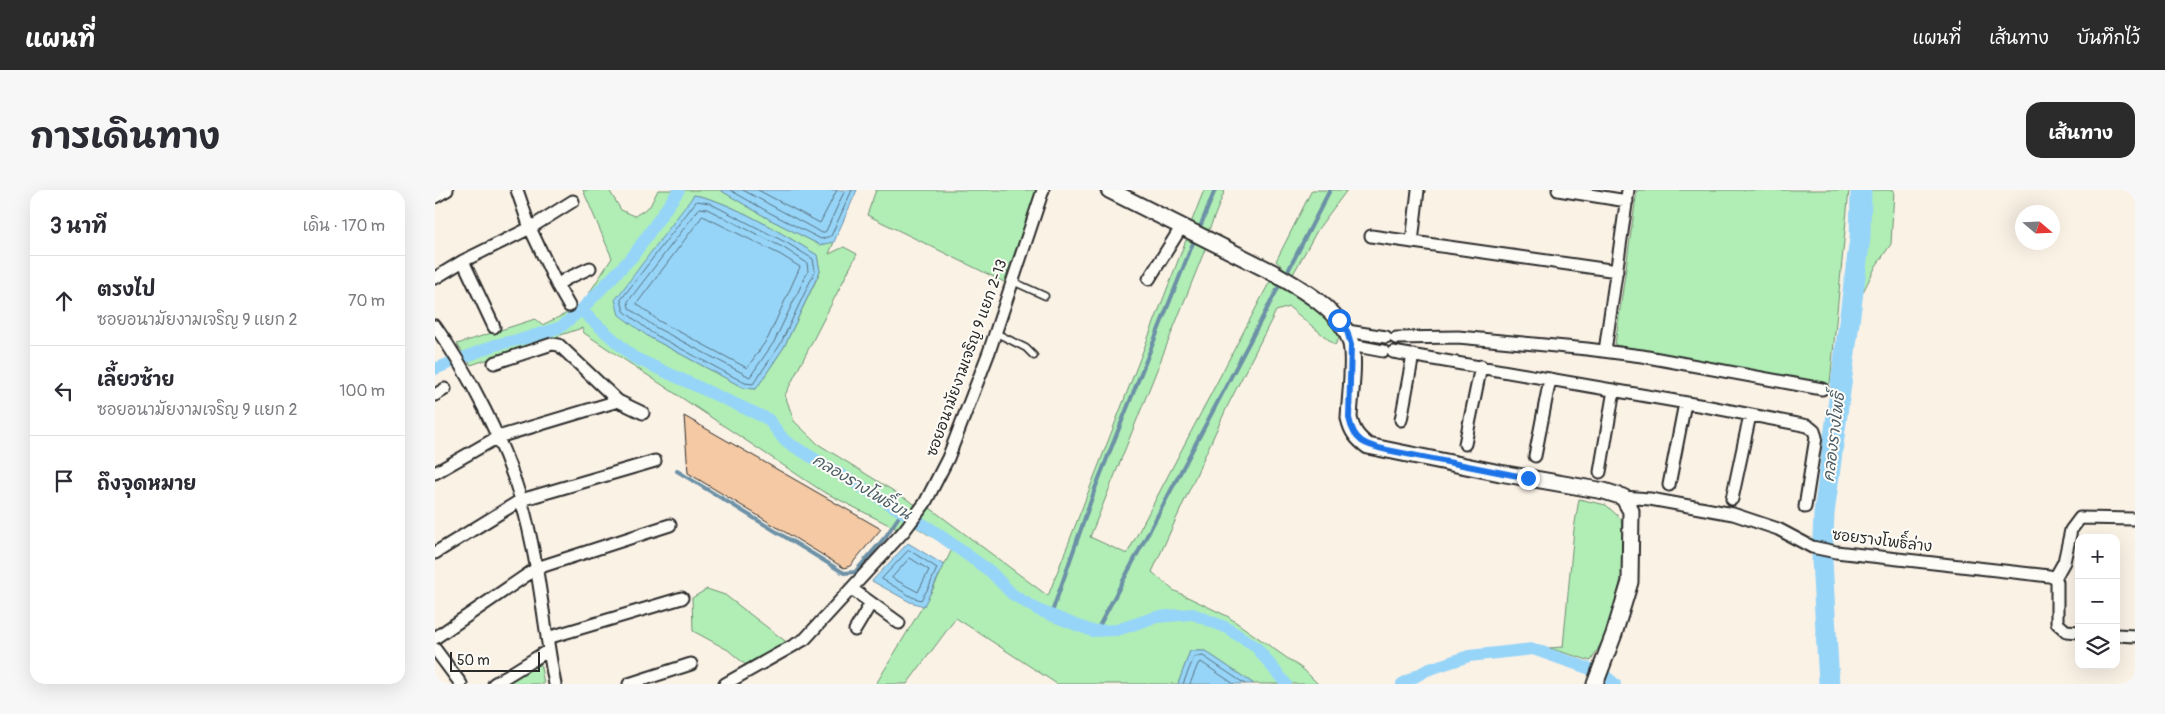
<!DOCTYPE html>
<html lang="th">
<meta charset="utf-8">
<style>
:root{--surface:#fff;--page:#f7f7f7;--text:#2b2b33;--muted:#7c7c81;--line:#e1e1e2;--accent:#2b2b2b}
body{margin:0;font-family:Pangolin,"Playpen Sans Thai",sans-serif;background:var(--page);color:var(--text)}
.controls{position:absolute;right:15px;bottom:15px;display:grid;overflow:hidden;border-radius:10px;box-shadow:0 5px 20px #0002}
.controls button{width:45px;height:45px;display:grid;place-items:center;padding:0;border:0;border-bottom:1px solid var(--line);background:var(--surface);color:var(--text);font:25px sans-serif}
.compass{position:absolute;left:1580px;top:15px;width:45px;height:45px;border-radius:50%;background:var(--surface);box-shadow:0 5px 20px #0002;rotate:109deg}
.scale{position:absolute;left:15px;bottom:12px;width:90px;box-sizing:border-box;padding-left:5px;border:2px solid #2b2b2b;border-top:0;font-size:14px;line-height:18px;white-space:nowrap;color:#2b2b2b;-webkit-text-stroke:4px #fdfcf7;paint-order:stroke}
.stop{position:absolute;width:15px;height:15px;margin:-11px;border:4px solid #1a73e8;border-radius:50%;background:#fff}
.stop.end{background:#1a73e8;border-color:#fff;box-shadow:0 1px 5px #0008}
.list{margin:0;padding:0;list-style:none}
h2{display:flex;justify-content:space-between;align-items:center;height:65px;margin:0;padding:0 20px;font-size:21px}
h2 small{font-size:16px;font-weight:400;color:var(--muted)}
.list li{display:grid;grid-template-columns:32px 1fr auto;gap:15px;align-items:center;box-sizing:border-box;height:90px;padding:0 20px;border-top:1px solid var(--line)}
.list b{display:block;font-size:19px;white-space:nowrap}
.list p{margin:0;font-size:16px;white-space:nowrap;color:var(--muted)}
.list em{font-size:16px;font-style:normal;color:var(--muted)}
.icon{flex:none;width:28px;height:28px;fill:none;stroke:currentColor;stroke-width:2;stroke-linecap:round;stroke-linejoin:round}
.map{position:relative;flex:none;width:1700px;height:494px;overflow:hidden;border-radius:15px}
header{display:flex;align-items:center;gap:30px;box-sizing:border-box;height:70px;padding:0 25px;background:var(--accent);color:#fff}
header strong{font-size:24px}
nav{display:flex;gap:28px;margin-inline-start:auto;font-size:18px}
.intro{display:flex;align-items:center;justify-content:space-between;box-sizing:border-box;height:120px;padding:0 30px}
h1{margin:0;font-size:35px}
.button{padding:12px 22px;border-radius:15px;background:var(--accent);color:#fff;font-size:18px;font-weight:700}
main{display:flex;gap:30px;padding:0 30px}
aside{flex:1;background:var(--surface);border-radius:15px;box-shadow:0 5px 20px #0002}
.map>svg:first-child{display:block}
.green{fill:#b0eeb5;stroke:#6e8c70;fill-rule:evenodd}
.water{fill:#97d5f8;stroke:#6c91a6}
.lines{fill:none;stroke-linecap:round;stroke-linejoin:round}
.shore{stroke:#566f7d;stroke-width:1}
.stream{stroke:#6c91a6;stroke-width:4}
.canal{stroke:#97d5f8;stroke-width:12}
.river{stroke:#97d5f8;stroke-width:21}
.building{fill:#f4c9a3;stroke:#2b2b2b}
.lane-casing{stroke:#2b2b2b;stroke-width:9}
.street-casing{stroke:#2b2b2b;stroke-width:15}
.secondary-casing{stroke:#2b2b2b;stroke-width:19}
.lane{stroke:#fdfcf7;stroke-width:5.5}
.street{stroke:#fdfcf7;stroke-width:11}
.secondary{stroke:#fdfcf7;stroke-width:15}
.route{stroke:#1a73e8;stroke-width:6}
.labels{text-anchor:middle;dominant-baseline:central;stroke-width:4;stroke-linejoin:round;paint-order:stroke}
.street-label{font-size:15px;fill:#2b2b2b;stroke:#fdfcf7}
.water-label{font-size:16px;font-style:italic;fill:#4b5e68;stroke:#fdfcf7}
</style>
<header>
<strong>แผนที่</strong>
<nav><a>แผนที่</a><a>เส้นทาง</a><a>บันทึกไว้</a></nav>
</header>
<div class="intro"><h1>การเดินทาง</h1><a class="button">เส้นทาง</a></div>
<main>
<aside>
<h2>3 นาที<small>เดิน · 170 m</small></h2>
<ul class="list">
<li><svg class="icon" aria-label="ahead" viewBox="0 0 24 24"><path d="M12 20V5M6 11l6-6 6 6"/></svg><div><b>ตรงไป</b><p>ซอยอนามัยงามเจริญ 9 แยก 2</p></div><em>70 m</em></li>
<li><svg class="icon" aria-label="left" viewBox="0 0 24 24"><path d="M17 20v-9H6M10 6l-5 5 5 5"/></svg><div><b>เลี้ยวซ้าย</b><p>ซอยอนามัยงามเจริญ 9 แยก 2</p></div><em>100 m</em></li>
<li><svg class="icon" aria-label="arrive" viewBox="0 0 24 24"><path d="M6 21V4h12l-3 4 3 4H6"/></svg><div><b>ถึงจุดหมาย</b></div></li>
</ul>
</aside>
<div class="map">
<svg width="1700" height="494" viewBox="0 0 1700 494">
<rect width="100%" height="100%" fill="#fbf2e6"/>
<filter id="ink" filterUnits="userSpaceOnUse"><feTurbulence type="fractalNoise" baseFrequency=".02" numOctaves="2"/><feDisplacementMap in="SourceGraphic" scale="10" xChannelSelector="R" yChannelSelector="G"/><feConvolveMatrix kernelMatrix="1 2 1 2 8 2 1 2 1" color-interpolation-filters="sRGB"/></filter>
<g filter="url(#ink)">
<path class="green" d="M148,0H174L186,20L200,26L215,16L223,0H285L334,29L385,55L399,52L394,64L409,57L422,64L350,205L359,231L383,254L481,315L495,318L613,406L751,50L771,57L655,347L692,364L834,93L839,89L893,127L905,147L900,155L854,117L841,121L792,217L717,382L738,400L792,426L869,480L883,494H819L770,461H755L743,494H622L521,428L472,494H441L498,399L517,359L471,331L464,340L387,301L149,143L147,138L36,175L22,154L100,129L107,135L145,117L177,68ZM259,5C295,11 350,45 382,65L385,82L349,157L321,199L309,198L214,147L252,16Z
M441,0H603L569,92L432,25Z
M769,0H790L774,40L756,33Z
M877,0H912L883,39L857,86L841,71Z
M1202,0H1414L1395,193L1390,195L1180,155Z
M1431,0H1459L1456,54L1441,76L1425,108Z
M1144,309L1171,315L1186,329L1190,372L1174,439L1156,471L1114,458L1128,457L1139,339Z
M272,399L290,405L354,454L312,476L293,460L258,441L257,408Z
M105,472L109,494H69Z"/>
<path class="water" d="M285,0H422L399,52L385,55L334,29Z
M259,5C295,11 350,45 382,65L385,81L349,157L321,199L309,198L214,147L184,125L180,110Z
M473,353L509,375L489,416L475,412L437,391Z
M755,461H770L819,494H743Z"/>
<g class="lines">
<path class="shore" d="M295,0L337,24L386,49L396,46L417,0
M308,0L387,43L391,41L410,0
M323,0L385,33L402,0
M262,11L274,13L352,53L378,69L380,81L345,155L318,194L310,193L217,143L189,121L186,110Z
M265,18L272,19L349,58L372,73L373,81L339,152L315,187L220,137L194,118L193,112Z
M268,26L346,65L365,77L333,148L312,178L224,131L202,114Z
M474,360L502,378L494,397L486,410L477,407L447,389Z
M475,368L494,380L483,402L457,388Z
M748,494L759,467L768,466L810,494
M755,494L763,474L766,472L799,494"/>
<path class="stream" d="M763,42L780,0
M854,79L895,0
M242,281L409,383L420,382L451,346L467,322
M616,425L661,296L760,48
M662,440L843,98"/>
<path class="canal" d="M146,120L198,66L244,0
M0,179L60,155L91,148L126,137L146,120L198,167L333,229L350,251L496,339L556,382L577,404L603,420L657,441L682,440L721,427L758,424L792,438L821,457L851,494
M967,494L992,480L1034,466L1098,459L1167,483L1180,494"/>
<path class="river" d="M1394,494L1387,370L1389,324L1425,48L1426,0"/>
</g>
<path class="building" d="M249,226L446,339L415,376L409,378L253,283Z"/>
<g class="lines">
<g class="lane-casing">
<path id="lane" d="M577,91L610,106
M561,143L591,158L599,166"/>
</g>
<g class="street-casing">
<path id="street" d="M82,0L95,38L122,95L131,89L155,78
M1123,0L1192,11
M0,7L12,0
M936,46L1182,81
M977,52L983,0
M28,71L59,137
M0,88L28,71L95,38L138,11
M714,89L747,36
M122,95L134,116
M0,136C35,185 69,252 86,310C104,370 108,433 120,494
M912,141L951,147
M961,148L1023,147L1152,159L1207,166L1387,199
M916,155L948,161
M1170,161L1193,0
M958,162L1275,217L1373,236L1379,241L1381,247L1370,317
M59,173L117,154L124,155L183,211
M0,205L10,199
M966,230L978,165
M1030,254L1046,176
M1100,266L1115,189
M1165,282L1179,200
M0,283L63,247L183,211L208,223
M1234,295L1250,213
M1188,307L1215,309L1298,324L1343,339L1377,357L1401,362L1614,386L1620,388L1622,392V433L1631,441L1644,442
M1297,309L1315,225
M0,363L86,310L220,271
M1620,388L1629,372L1636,340L1645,328L1700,329
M417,399L464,433
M420,440L436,413
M1681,445L1700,446
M0,448L102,378L235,335
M112,448L247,408
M0,459L26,494
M59,494L114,460
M194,494L256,474
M290,494L370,449L469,341L490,313L513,268L554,162L608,0"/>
</g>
<g class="secondary-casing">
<path id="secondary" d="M674,0L835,81C862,96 909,122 916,154C920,173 915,207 914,228C917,241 922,248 933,256L1065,283L1169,301L1188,307L1196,321L1195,392L1179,444L1160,494"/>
</g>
<use href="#lane" class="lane"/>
<use href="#street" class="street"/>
<use href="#secondary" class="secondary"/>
</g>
</g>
<g class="lines" filter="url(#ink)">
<path class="route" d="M904,130L912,141L916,155L914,228C919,252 930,255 952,260L1093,288"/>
</g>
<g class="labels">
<g class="street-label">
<text transform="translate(532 168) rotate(-70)">ซอยอนามัยงามเจริญ 9 แยก 2-13</text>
<text transform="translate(1447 351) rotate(7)">ซอยรางโพธิ์ล่าง</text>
</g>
<g class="water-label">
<text transform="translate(1399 247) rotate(-83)">คลองรางโพธิ์</text>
<text transform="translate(427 297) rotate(31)">คลองรางโพธิ์บน</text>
</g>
</g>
</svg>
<div class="controls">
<button>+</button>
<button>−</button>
<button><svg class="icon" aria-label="layers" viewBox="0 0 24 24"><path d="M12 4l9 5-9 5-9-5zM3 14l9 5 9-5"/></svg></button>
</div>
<svg class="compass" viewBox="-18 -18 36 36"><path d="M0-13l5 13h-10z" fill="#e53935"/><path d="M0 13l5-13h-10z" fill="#7c7c81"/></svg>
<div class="scale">50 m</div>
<div class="stop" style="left:904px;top:130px"></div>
<div class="stop end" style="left:1093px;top:288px"></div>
</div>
</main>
